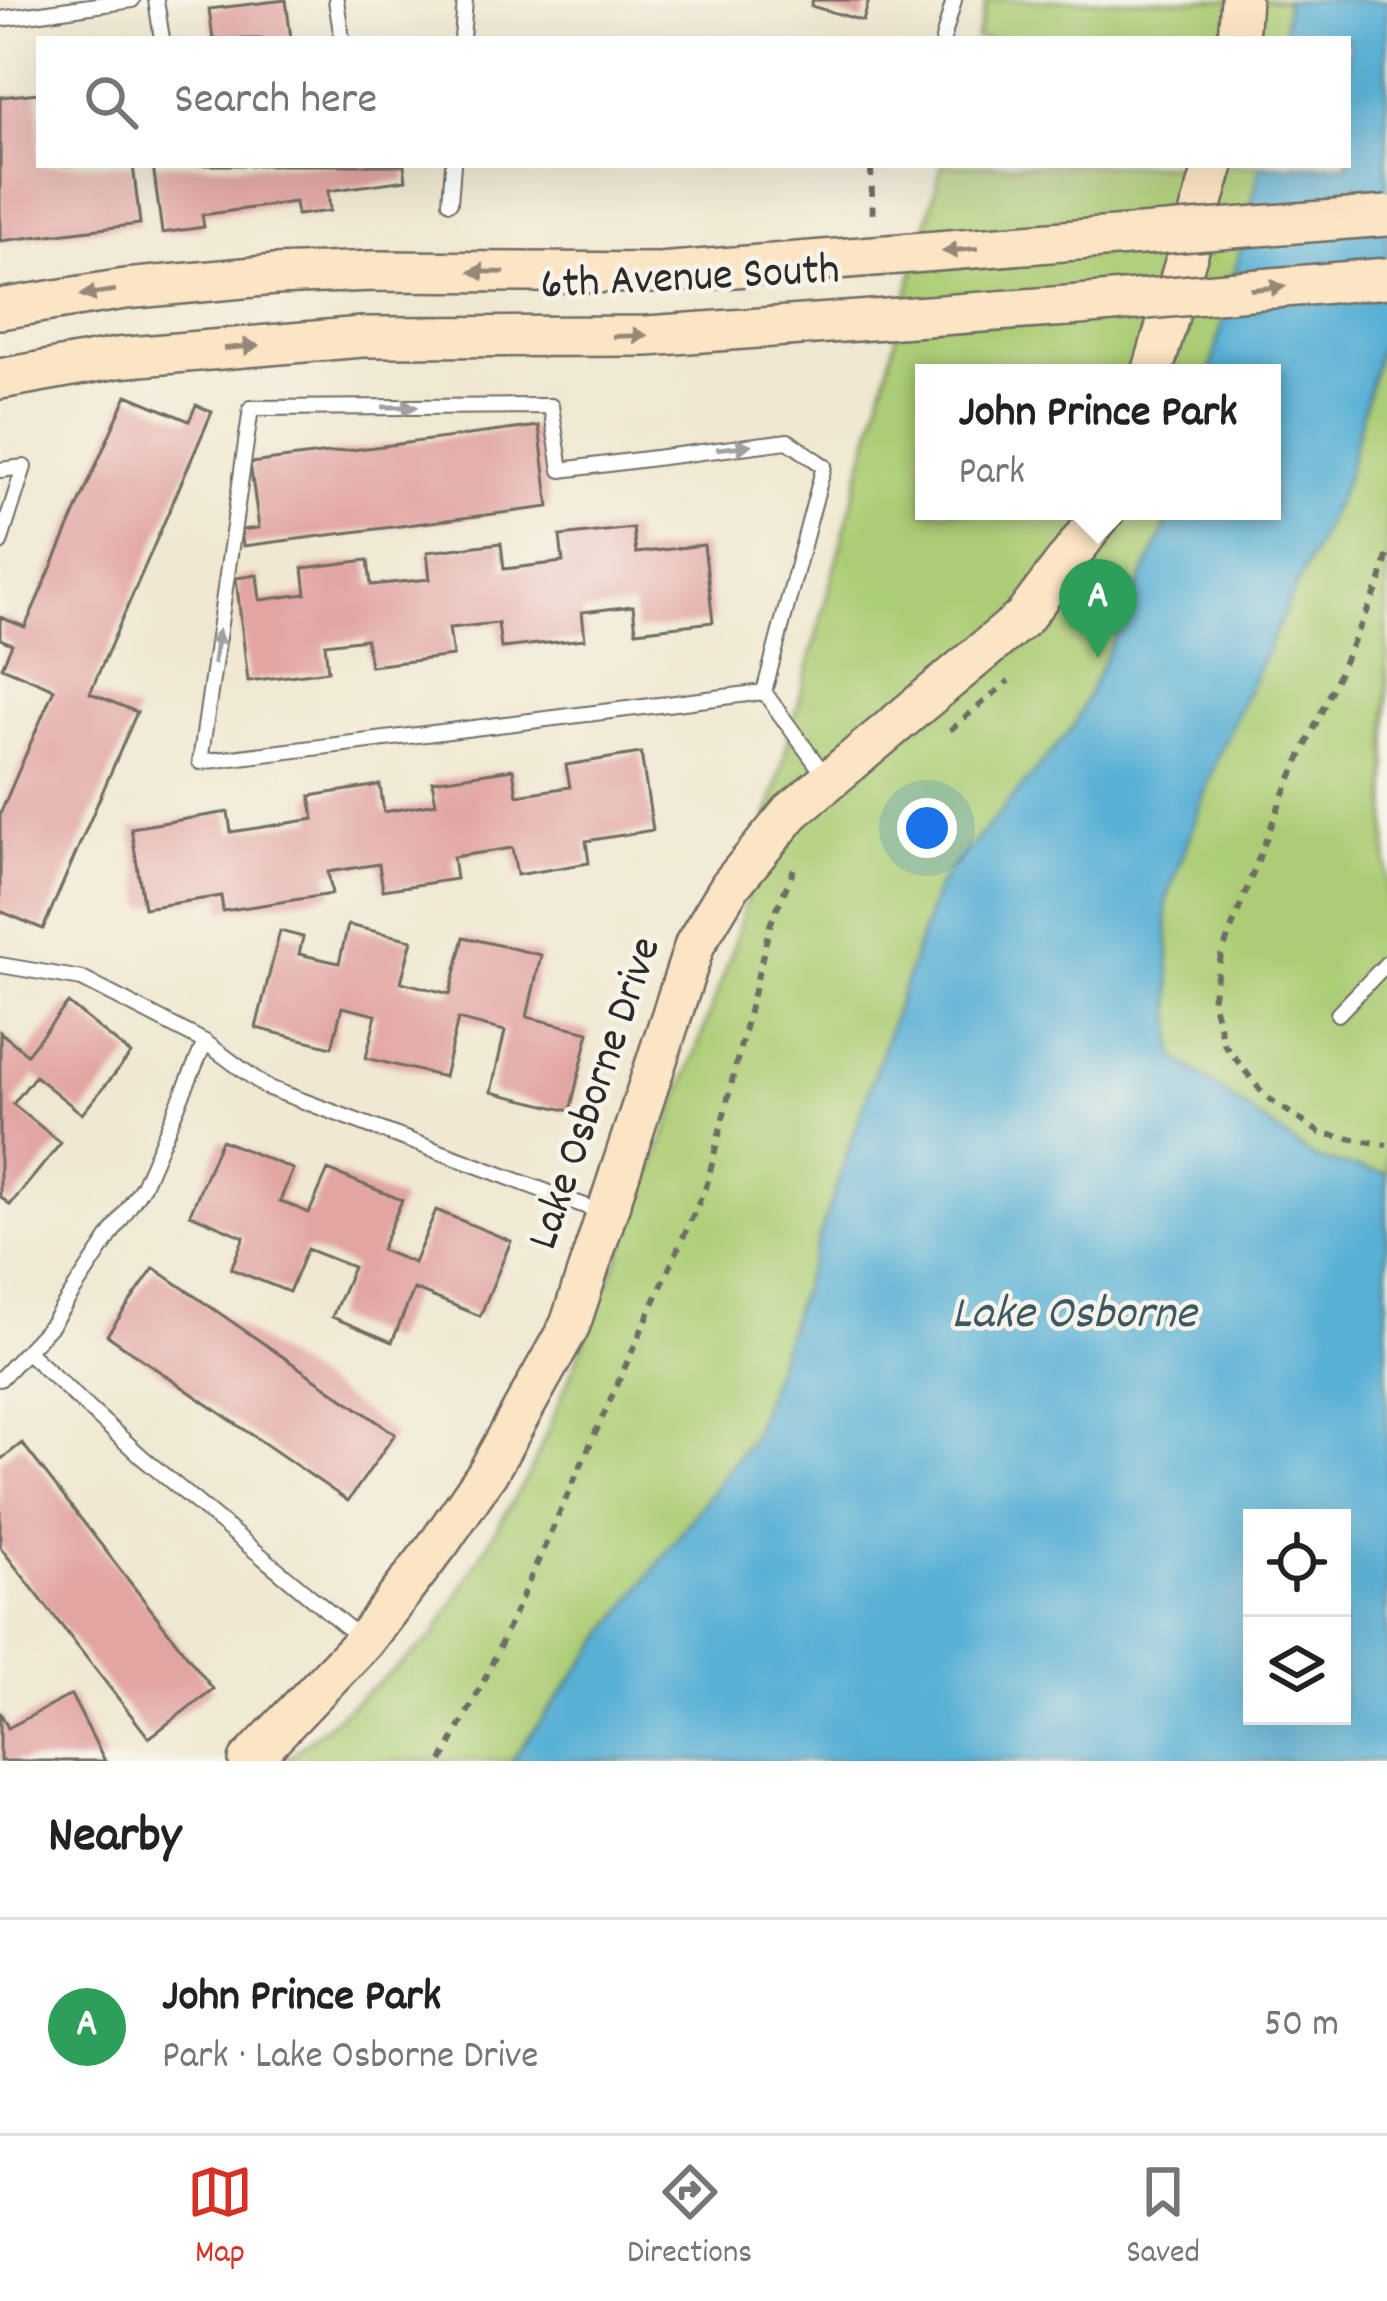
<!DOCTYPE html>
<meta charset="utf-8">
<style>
:root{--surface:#fff;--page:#f6f6f6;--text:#222;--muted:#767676;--line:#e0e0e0;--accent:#d93025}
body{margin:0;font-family:Dekko,sans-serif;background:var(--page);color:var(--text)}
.controls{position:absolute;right:36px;bottom:36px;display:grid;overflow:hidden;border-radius:0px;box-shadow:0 12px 48px #0002}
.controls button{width:108px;height:108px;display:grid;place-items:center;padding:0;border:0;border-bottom:3px solid var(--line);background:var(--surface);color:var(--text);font:60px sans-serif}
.you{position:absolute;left:927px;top:828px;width:42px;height:42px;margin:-30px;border:9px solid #fff;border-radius:50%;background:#1a73e8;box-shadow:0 0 0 18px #1a73e833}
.badge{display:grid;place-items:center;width:78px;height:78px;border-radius:50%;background:var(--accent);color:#fff;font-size:39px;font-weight:700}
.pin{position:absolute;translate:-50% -99px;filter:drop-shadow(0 3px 6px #0008)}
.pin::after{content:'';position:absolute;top:63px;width:42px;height:36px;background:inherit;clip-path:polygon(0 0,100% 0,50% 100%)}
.popup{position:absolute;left:915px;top:364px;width:366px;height:156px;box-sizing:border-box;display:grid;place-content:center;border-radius:0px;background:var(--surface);filter:drop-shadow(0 3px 9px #0005);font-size:39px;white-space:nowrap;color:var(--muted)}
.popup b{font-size:45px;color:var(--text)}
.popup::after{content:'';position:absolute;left:50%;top:100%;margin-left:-24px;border:24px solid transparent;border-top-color:var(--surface)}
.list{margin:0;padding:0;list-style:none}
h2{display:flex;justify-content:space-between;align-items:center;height:156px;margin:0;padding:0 48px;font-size:51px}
h2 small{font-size:39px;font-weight:400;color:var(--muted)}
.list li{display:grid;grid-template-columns:78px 1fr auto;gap:36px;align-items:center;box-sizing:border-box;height:216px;padding:0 48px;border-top:3px solid var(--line)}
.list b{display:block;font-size:45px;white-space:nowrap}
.list p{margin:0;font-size:39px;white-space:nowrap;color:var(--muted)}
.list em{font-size:39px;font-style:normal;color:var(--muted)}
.icon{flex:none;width:66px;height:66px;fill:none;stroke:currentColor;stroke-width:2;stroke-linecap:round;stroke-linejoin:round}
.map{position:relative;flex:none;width:1387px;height:1761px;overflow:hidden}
.search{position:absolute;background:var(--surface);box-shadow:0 12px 48px #0002;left:36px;right:36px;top:36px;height:132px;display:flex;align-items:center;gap:30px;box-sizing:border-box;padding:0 42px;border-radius:0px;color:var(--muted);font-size:45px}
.sheet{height:372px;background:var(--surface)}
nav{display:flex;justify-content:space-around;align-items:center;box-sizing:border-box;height:168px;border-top:3px solid var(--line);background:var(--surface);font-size:33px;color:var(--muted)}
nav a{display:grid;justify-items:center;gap:6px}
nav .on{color:var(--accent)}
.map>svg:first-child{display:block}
.green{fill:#accd75;stroke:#6c7c50;stroke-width:3;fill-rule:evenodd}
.water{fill:#59b0d5;stroke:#426e80;stroke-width:3;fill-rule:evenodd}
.building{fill:#e2a5a2}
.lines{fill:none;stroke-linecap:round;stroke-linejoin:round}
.lane-casing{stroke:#706d65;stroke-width:18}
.secondary-casing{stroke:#706d65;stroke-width:44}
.path{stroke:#706d65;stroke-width:6;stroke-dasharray:9 9;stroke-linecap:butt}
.lane{stroke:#fff;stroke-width:14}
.secondary{stroke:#fce5c4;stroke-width:39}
.secondary-bridge-casing{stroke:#706d65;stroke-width:44;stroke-linecap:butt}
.secondary-bridge{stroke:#fce5c4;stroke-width:39}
.oneway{fill:#948878}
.oneway2{fill:#a0a0a0}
.labels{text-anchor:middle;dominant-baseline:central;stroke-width:9;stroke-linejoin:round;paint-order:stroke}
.street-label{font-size:45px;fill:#2b2b2b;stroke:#f7f3e8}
.water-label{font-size:48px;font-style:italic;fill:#3b5a66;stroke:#f7f3e8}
</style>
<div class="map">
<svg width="1387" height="1761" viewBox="0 0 1387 1761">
<rect width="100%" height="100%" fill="#f7f3e8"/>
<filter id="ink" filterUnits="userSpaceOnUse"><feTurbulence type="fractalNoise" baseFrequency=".00833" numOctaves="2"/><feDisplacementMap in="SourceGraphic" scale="24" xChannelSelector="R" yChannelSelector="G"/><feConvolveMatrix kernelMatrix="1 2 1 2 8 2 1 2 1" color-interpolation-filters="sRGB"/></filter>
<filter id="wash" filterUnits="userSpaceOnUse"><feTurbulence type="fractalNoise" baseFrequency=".004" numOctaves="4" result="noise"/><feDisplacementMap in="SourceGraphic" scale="48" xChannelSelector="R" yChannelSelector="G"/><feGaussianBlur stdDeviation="2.7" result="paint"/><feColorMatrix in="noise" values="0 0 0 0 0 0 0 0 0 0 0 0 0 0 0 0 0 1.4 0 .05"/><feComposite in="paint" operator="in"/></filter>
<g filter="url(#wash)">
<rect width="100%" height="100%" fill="#f0e8d0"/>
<path class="green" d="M987,0H1387V1761H284L433,1637L532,1468L634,1220L732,952L942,165H1348V39H976ZM924,373H1272V511H924ZM1252,1518H1342V1716H1252Z"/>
<path class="water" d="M1286,0H1387V318L1345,483L1219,753L1166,902L1175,1057L1316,1159L1387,1174V1761H511L751,1439L938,885L1073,727L1173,511H1272V373H1210L1261,165H1348V39H1284ZM1252,1518H1342V1716H1252Z"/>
<g id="blocks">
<path class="building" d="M286,0L291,39H213L209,9Z
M813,0H869L863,21L811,6Z
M39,93V165H133L140,224L0,241V97Z
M153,165H404L406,180L328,191L330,211L297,215L295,202L202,215L204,227L162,233Z
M127,395L189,421L196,405L212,412L90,693L137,712L43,929L0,911V814L54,689L2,667L12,644L0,639V617L25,627Z
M539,426L549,507L243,546L241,530L259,528L250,463Z
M633,528L636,553L704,545L713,622L636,631L633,606L582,612L585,639L501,648L498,623L449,628L453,656L370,666L366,639L325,644L328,671L248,681L236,578L257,575L260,600L306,594L303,568L368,560L371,585L430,579L427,552L501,543L504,569L563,562L560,536Z
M641,753L653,830L586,841L589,863L517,875L512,848L453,857L456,879L383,890L379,864L328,872L332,894L223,911L221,896L144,908L131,828L228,812L231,832L314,819L310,796L380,785L384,812L436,803L432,781L513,769L517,795L570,787L566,765Z
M348,925L412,940L401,982L450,994L464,937L541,955L527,1017L589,1032L570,1111L491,1092L505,1031L458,1019L444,1077L366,1058L376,1015L342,1007L332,1047L256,1028L280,931L303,937L299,954L339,963Z
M68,1003L131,1054L82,1114L35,1076L13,1104L61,1143L10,1205L0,1196V1032L27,1054Z
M221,1140L293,1169L280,1201L309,1213L328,1170L402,1200L381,1250L414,1263L436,1210L511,1241L480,1316L414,1289L392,1342L332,1317L353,1267L307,1249L289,1292L231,1269L244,1237L190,1214Z
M154,1268L395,1434L348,1501L107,1335Z
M22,1443L213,1689L149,1738L0,1547V1460Z
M71,1695L105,1761H0V1712L8,1728Z"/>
</g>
</g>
<g filter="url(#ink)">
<use href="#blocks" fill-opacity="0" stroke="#706d65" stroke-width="3"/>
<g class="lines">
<g class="lane-casing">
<path id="lane" d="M156,0L162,39
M336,0L342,39
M0,19L132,0
M462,39L465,0
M943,39L954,0
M450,202L453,165
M0,470L24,467L0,543
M764,692L824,466L788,441L561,470L551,406L251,408L200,762L764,692L826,777
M0,965L82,979L205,1042L266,1087L601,1212
M1338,1014L1387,963
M26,1351L143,1458L359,1637
M0,1379L51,1325L143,1186L205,1042"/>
</g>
<g class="secondary-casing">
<path id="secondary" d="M1238,39L1241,0
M0,309L125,289L275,275L373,271L659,273L1076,240
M1152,373L1214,165
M0,379L117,358L362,337L647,336L1067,306
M249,1761L364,1641L440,1542L488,1472L570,1325L695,944L730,886L791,812L1024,617L1104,511"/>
</g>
<path class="path" d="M871,169L873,221
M1387,556L1381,581L1282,798L1221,956L1212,1000L1224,1044L1265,1096L1320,1133L1387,1145
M950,730L1009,681
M442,1761L486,1677L707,1184L770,925L794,869"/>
<use href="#lane" class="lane"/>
<use href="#secondary" class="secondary"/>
<g class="secondary-bridge-casing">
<path id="secondary-bridge" d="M1076,240L1387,216
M1067,306L1387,278"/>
</g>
<use href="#secondary-bridge" class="secondary-bridge"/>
</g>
<defs><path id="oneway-solid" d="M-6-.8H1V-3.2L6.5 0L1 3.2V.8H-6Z" transform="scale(3)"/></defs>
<g class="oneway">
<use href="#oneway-solid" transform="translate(960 250) rotate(175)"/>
<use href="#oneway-solid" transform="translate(487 272) rotate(-179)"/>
<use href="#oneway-solid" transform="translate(1268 288) rotate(-5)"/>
<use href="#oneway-solid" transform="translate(98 293) rotate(171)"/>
<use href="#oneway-solid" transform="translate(630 336) rotate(-1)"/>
<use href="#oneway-solid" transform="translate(241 347) rotate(-5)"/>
</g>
<g class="oneway2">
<use href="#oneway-solid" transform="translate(400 407)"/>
<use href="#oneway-solid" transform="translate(734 447) rotate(-7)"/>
<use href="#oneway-solid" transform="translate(216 647) rotate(-82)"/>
</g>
</g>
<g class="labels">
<g class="street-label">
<text transform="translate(690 280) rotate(-3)">6th Avenue South</text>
<text transform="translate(597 1094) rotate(-71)">Lake Osborne Drive</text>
</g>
<g class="water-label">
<text x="1074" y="1316">Lake Osborne</text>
</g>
</g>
</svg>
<div class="controls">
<button><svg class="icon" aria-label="locate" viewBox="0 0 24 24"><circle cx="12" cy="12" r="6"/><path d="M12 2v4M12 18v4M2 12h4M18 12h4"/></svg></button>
<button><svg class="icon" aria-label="layers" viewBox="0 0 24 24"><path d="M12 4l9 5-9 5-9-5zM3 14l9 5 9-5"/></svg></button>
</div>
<div class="you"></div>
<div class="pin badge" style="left:1098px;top:658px;background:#2e9e5b">A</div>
<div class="popup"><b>John Prince Park</b>Park</div>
<div class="search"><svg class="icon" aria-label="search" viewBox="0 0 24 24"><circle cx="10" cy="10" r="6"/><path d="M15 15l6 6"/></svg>Search here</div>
</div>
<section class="sheet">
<h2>Nearby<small></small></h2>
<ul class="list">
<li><span class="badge" style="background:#2e9e5b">A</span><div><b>John Prince Park</b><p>Park · Lake Osborne Drive</p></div><em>50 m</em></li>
</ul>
</section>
<nav>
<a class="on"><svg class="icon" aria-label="map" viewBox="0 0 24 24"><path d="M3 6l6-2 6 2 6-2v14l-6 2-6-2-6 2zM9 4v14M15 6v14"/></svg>Map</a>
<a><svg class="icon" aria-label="directions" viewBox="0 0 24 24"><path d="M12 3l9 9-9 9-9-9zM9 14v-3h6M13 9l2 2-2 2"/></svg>Directions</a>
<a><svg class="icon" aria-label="saved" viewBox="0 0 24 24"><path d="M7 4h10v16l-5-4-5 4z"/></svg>Saved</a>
</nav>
